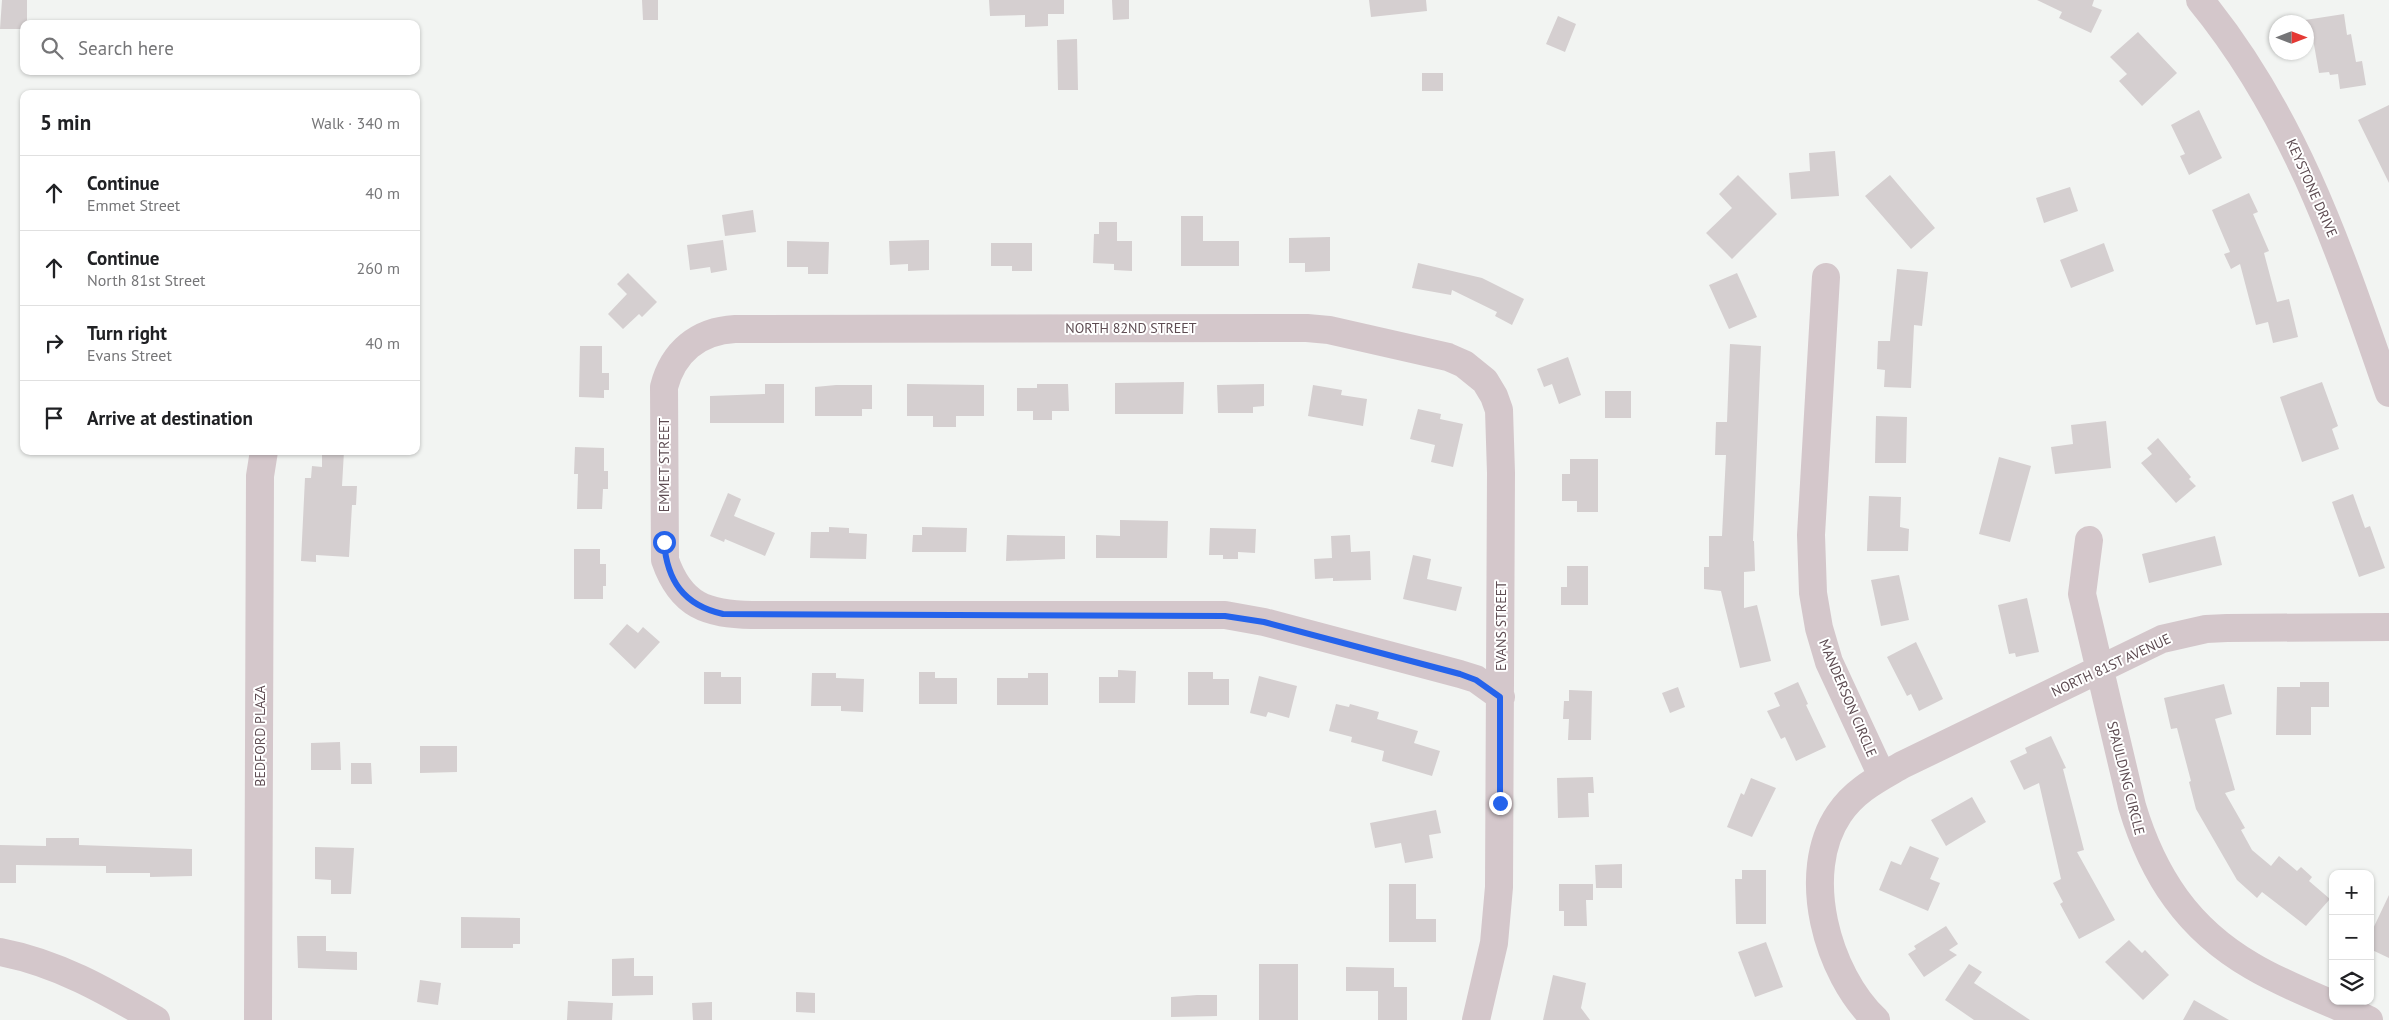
<!DOCTYPE html>
<meta charset="utf-8">
<style>
:root{--surface:#fff;--page:#f2f2f2;--text:#202124;--muted:#757577;--line:#e0e0e0}
body{margin:0;font-family:"PT Sans",sans-serif;background:var(--page);color:var(--text)}
.controls{position:absolute;right:15px;bottom:15px;display:grid;overflow:hidden;border-radius:10px;box-shadow:0 1px 4px #0004}
.controls button{width:45px;height:45px;display:grid;place-items:center;padding:0;border:0;border-bottom:1px solid var(--line);background:var(--surface);color:var(--text);font:25px sans-serif}
.compass{position:absolute;left:2269px;top:15px;width:45px;height:45px;border-radius:50%;background:var(--surface);box-shadow:0 1px 4px #0004;rotate:90deg}
.stop{position:absolute;width:15px;height:15px;margin:-11px;border:4px solid #2563eb;border-radius:50%;background:#fff}
.stop.end{background:#2563eb;border-color:#fff;box-shadow:0 1px 5px #0008}
.list{margin:0;padding:0;list-style:none}
h2{display:flex;justify-content:space-between;align-items:center;height:65px;margin:0;padding:0 20px;font-size:21px}
h2 small{font-size:16px;font-weight:400;color:var(--muted)}
.list li{display:grid;grid-template-columns:32px 1fr auto;gap:15px;align-items:center;box-sizing:border-box;height:75px;padding:0 20px;border-top:1px solid var(--line)}
.list b{display:block;font-size:19px;white-space:nowrap}
.list p{margin:0;font-size:16px;white-space:nowrap;color:var(--muted)}
.list em{font-size:16px;font-style:normal;color:var(--muted)}
.icon{flex:none;width:28px;height:28px;fill:none;stroke:currentColor;stroke-width:2;stroke-linecap:round;stroke-linejoin:round}
.map{position:relative;flex:none;width:2389px;height:1020px;overflow:hidden}
.search{position:absolute;background:var(--surface);box-shadow:0 1px 4px #0004;left:20px;top:20px;width:400px;height:55px;display:flex;align-items:center;gap:12px;box-sizing:border-box;padding:0 18px;border-radius:10px;color:var(--muted);font-size:19px}
.panel{position:absolute;background:var(--surface);box-shadow:0 1px 4px #0004;left:20px;top:90px;width:400px;height:365px;border-radius:10px}
.map>svg:first-child{display:block}
.building{fill:#d5cfd0}
.lines{fill:none;stroke-linecap:round;stroke-linejoin:round}
.minor{stroke:#d4c7cb;stroke-width:28}
.route{stroke:#2563eb;stroke-width:6}
.labels{text-anchor:middle;dominant-baseline:central;stroke-width:4;stroke-linejoin:round;paint-order:stroke}
.street-label{font-size:14px;fill:#5d4b51;stroke:#fff}
</style>
<div class="map">
<svg width="2389" height="1020" viewBox="0 0 2389 1020">
<rect width="100%" height="100%" fill="#f2f4f2"/>
<path class="building" d="M2,0H27V24H24V29H0Z
M642,0H658V20H643Z
M989,0H1064V14H1048V26L1025,27V15L990,16Z
M1112,0H1129V19L1113,20Z
M1369,0H1426L1427,11L1371,17Z
M2037,0H2094L2092,6L2102,10L2091,33L2059,18L2062,12Z
M2344,14L2347,35L2351,34L2356,62L2362,61L2366,85L2340,89L2338,74L2330,75L2329,72L2319,73L2313,39L2308,40L2305,20Z
M1558,16L1576,24L1565,52L1546,44Z
M2138,32L2177,73L2142,106L2119,81L2127,74L2110,57Z
M1077,39L1078,90H1058L1057,40Z
M1422,73H1443V91H1422Z
M2389,105V183L2358,120Z
M2199,110L2222,158L2189,175L2180,156L2185,154L2171,125Z
M1835,151L1839,196L1791,199L1789,173L1810,171L1809,153Z
M1738,175L1777,214L1732,259L1706,233L1732,208L1719,194Z
M1890,175L1935,228L1911,249L1865,196Z
M2070,187L2078,211L2044,223L2036,198Z
M2249,193L2258,212L2253,214L2269,251L2264,253L2277,302L2289,299L2298,337L2273,343L2268,322L2256,325L2240,264L2231,269L2224,254L2230,252L2212,210Z
M753,210L756,232L725,236L722,215Z
M1181,216H1203V241H1239V266H1181Z
M1099,222H1117V241H1132V271L1114,270V264L1093,263L1094,234H1099Z
M1330,237V271L1305,272V263H1289V238Z
M723,240L727,270L711,273L710,267L690,270L687,245Z
M929,240V270L908,271V264L890,265L889,241Z
M787,241L829,242L828,274H808V267H787Z
M991,243H1032V271H1012V266H991Z
M2104,243L2114,271L2071,288L2060,260Z
M1418,263L1482,278L1524,299L1512,325L1495,316L1497,312L1452,290L1451,295L1412,288Z
M1897,269L1928,272L1922,326L1914,325L1911,388L1884,387L1885,370L1877,369L1878,341H1890Z
M628,273L657,302L642,317L639,314L623,329L608,314L627,294L617,284Z
M1737,273L1757,317L1729,329L1709,285Z
M1730,344L1761,346L1753,541H1754L1755,571L1744,572V608L1757,605L1771,661L1740,668L1721,591L1704,589V567H1709V536H1722L1726,455H1715L1716,422H1727Z
M580,346H602V373H609V390H604V398L579,397Z
M1568,357L1581,395L1559,404L1552,384L1544,387L1537,369Z
M1184,382L1183,414H1115V383Z
M2322,382L2338,426L2332,429L2339,449L2302,462L2280,397Z
M765,384H784V423H710V396L765,394Z
M907,384L984,385V416H956V427H933V416H907Z
M1037,384H1068L1069,411H1052V420H1033V411H1017V388H1037Z
M1264,384V406L1253,407V413H1218L1217,385Z
M836,385H872V409H862V416H815V387Z
M1313,385L1342,390L1341,395L1367,399L1363,426L1308,416Z
M1605,391H1631V418H1605Z
M1418,409L1441,414L1440,419L1463,424L1453,467L1431,462L1435,445L1410,439Z
M1876,416L1907,417L1906,463H1875Z
M2106,421L2111,468L2055,474L2051,447L2073,444L2071,425Z
M2158,438L2191,477L2189,479L2196,486L2176,503L2141,463L2152,454L2147,448Z
M575,447L604,448V471H608V489H603L602,509H577L578,474H574Z
M322,451H344L342,486H357L356,505H352L349,557L316,555V562L301,561L305,478H311L312,466L322,467Z
M1999,457L2031,466L2010,542L1979,534Z
M1570,459H1598V512H1577V501H1562V474H1570Z
M728,493L741,499L734,516L775,533L765,556L725,539L724,542L710,536Z
M2353,494L2365,528L2370,526L2385,568L2359,577L2332,502Z
M1869,496L1901,497L1900,527L1909,529L1908,551H1867Z
M1120,520L1168,521L1167,558H1096V535L1120,536Z
M829,527L849,528V533L867,534L866,559L810,558L811,532H829Z
M922,527L967,528L966,552H912L913,535H922Z
M1210,528L1256,529L1255,553L1238,552V559H1223V555H1209Z
M1007,535L1065,536V559L1006,561Z
M1350,535L1351,552L1370,551L1371,580L1333,581V578L1315,579L1314,559L1332,558L1331,536Z
M2215,536L2222,565L2149,583L2142,554Z
M574,549H600V564H606V586H603V599H574Z
M1413,555L1431,559L1427,579L1462,587L1456,611L1403,599Z
M1567,566H1588V605H1561V587H1567Z
M1899,575L1909,620L1881,626L1871,580Z
M2027,598L2039,652L2016,657L2015,653L2009,654L1998,605Z
M627,624L638,633L643,627L660,642L635,669L609,644Z
M1916,642L1943,699L1919,711L1911,694L1907,696L1887,657Z
M1118,670L1136,671L1135,703H1099V677H1118Z
M704,672H721V677H741V704H704Z
M919,672H935V678H957V704H919Z
M1188,672H1213V679H1229V705H1188Z
M812,673H836V678L864,679L863,712L841,711V706H811Z
M1028,673H1048V705H997V678H1028Z
M1259,676L1297,686L1289,718L1268,712L1266,717L1250,713Z
M1798,682L1808,704L1806,705L1826,747L1796,761L1785,737L1781,739L1767,711L1780,706L1774,693Z
M2300,682H2329V707H2311V735H2276L2277,687H2300Z
M2224,684L2232,714L2215,719L2235,790L2225,793L2245,828L2241,830L2252,850L2271,866L2279,856L2297,871L2301,867L2312,877L2309,881L2330,899L2306,926L2262,892L2257,898L2237,880L2196,809L2189,782L2191,781L2177,728L2171,729L2164,698Z
M1678,687L1685,707L1670,713L1662,693Z
M1569,690L1592,691L1591,740H1568L1569,719H1563L1564,701H1569Z
M1336,704L1349,707L1350,704L1379,712L1377,719L1418,731L1414,743L1440,751L1432,776L1382,761L1384,751L1351,742L1352,737L1329,731Z
M2051,736L2066,768L2063,769L2084,850L2077,852L2115,920L2079,939L2060,904L2063,902L2053,883L2061,879L2039,783L2024,790L2010,761L2027,753L2025,748Z
M340,742L341,770H311V743Z
M420,746H457V772L420,773Z
M351,763H371L372,784H351Z
M1593,777L1594,793H1588L1589,817L1558,818L1557,778Z
M1751,778L1776,788L1752,837L1727,827L1741,793L1744,795Z
M1972,797L1986,822L1946,846L1931,820Z
M1436,810L1441,833L1429,835L1433,858L1405,863L1401,843L1375,848L1370,823Z
M46,838H79V845L192,849V876L150,877V873H106V866L16,865V883H0V845L46,846Z
M1910,846L1939,858L1930,879L1940,883L1928,911L1879,890L1891,861L1901,865Z
M315,847L354,848L351,894H331V880L315,879Z
M1622,864V888H1596L1595,865Z
M1742,870H1766V924H1736L1735,879H1742Z
M1389,884H1416V919H1436V942H1389Z
M1559,884H1593V900H1586L1587,926H1564V911H1559Z
M2389,895V958L2370,949V935Z
M461,917L520,918V944H513V948H461Z
M1946,926L1958,944L1949,950L1957,955L1924,977L1908,954L1916,949L1914,946Z
M297,936H326V951L357,952V970L298,968Z
M2129,940L2142,953L2145,950L2169,975L2143,1000L2105,962Z
M1766,942L1783,987L1755,997L1738,952Z
M634,958V976H653V995L612,996V959Z
M1259,964H1298V1020H1259Z
M1969,964L1982,972L1974,983L2030,1020H1974L1945,1000Z
M1346,967L1394,968V987H1407V1020H1378V991H1346Z
M1553,975L1586,983L1581,1008L1590,1020H1543Z
M420,980L441,983L438,1005L417,1002Z
M796,992L815,993V1013L796,1012Z
M1197,995H1217V1016L1171,1017V997Z
M2194,1000L2229,1020H2183Z
M568,1001L613,1003L612,1020H567Z
M712,1002V1020H693L692,1003Z"/>
<g class="lines">
<path class="minor" d="M2200,0C2296,117 2340,252 2389,393
M1826,277L1811,535L1813,593L1819,628L1829,662L1882,776
M2089,540L2082,594L2132,806C2153,876 2188,929 2252,966C2287,987 2332,1003 2369,1020
M0,952C58,963 106,991 156,1020
M258,1020L260,476L264,451
M1476,1020L1494,943L1499,887L1501,473L1499,410L1494,396L1485,381L1464,364L1448,357L1329,330L1307,328L735,329C698,331 673,352 664,387L665,560C681,606 707,614 752,615H1225L1264,622L1460,674L1476,679L1501,697
M1876,1020C1827,974 1799,873 1839,814C1855,790 1878,779 1902,765L2162,639L2206,629L2227,628L2389,627"/>
</g>
<g class="lines">
<path class="route" d="M664,542C667,580 683,605 723,614L1225,616L1264,622L1460,674L1476,680L1500,697V803"/>
</g>
<g class="labels">
<g class="street-label">
<text transform="translate(2312 188) rotate(66)">KEYSTONE DRIVE</text>
<text x="1131" y="328">NORTH 82ND STREET</text>
<text transform="translate(664 465) rotate(-90)">EMMET STREET</text>
<text transform="translate(1501 626) rotate(-90)">EVANS STREET</text>
<text transform="translate(2111 665) rotate(-25)">NORTH 81ST AVENUE</text>
<text transform="translate(1848 698) rotate(67)">MANDERSON CIRCLE</text>
<text transform="translate(260 736) rotate(-90)">BEDFORD PLAZA</text>
<text transform="translate(2126 778) rotate(76)">SPAULDING CIRCLE</text>
</g>
</g>
</svg>
<div class="controls">
<button>+</button>
<button>−</button>
<button><svg class="icon" aria-label="layers" viewBox="0 0 24 24"><path d="M12 4l9 5-9 5-9-5zM3 14l9 5 9-5"/></svg></button>
</div>
<svg class="compass" viewBox="-18 -18 36 36"><path d="M0-13l5 13h-10z" fill="#e53935"/><path d="M0 13l5-13h-10z" fill="#757577"/></svg>
<div class="stop" style="left:664px;top:542px"></div>
<div class="stop end" style="left:1500px;top:803px"></div>
<div class="search"><svg class="icon" aria-label="search" viewBox="0 0 24 24"><circle cx="10" cy="10" r="6"/><path d="M15 15l6 6"/></svg>Search here</div>
<section class="panel">
<h2>5 min<small>Walk · 340 m</small></h2>
<ul class="list">
<li><svg class="icon" aria-label="ahead" viewBox="0 0 24 24"><path d="M12 20V5M6 11l6-6 6 6"/></svg><div><b>Continue</b><p>Emmet Street</p></div><em>40 m</em></li>
<li><svg class="icon" aria-label="ahead" viewBox="0 0 24 24"><path d="M12 20V5M6 11l6-6 6 6"/></svg><div><b>Continue</b><p>North 81st Street</p></div><em>260 m</em></li>
<li><svg class="icon" aria-label="right" viewBox="0 0 24 24"><path d="M7 20v-9h11M14 6l5 5-5 5"/></svg><div><b>Turn right</b><p>Evans Street</p></div><em>40 m</em></li>
<li><svg class="icon" aria-label="arrive" viewBox="0 0 24 24"><path d="M6 21V4h12l-3 4 3 4H6"/></svg><div><b>Arrive at destination</b></div></li>
</ul>
</section>
</div>
